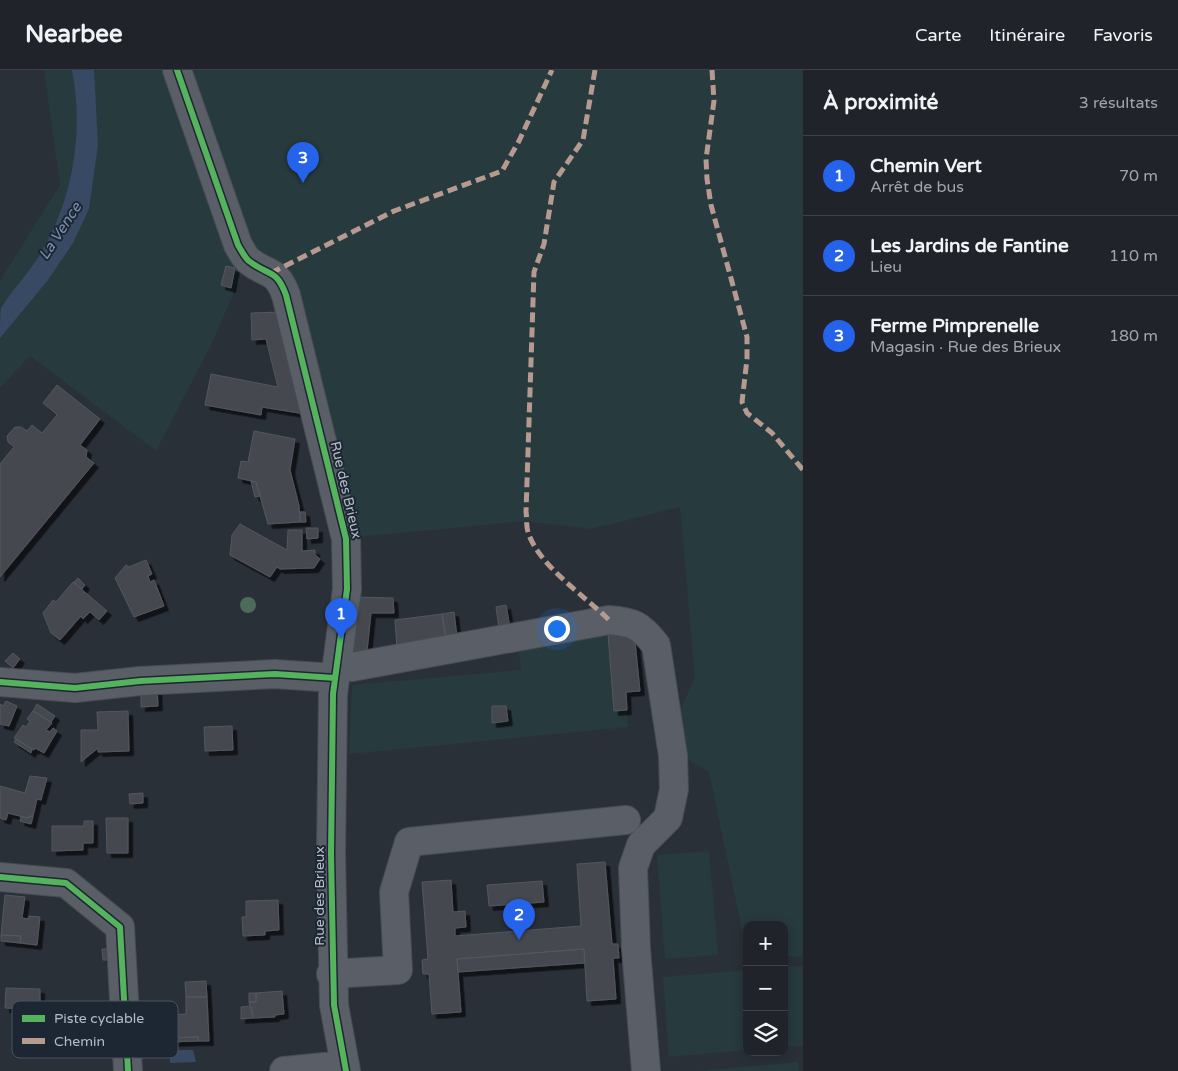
<!DOCTYPE html>
<html lang="fr">
<meta charset="utf-8">
<style>
:root{--surface:#20242a;--page:#282c32;--text:#f1f3f6;--muted:#a2a4a8;--line:#3d4147;--accent:#2563eb}
body{margin:0;font-family:"Varela Round",sans-serif;background:var(--page);color:var(--text)}
.controls{position:absolute;right:15px;bottom:15px;display:grid;overflow:hidden;border-radius:10px;box-shadow:0 2px 12px #0003}
.controls button{width:45px;height:45px;display:grid;place-items:center;padding:0;border:0;border-bottom:1px solid var(--line);background:var(--surface);color:var(--text);font:25px sans-serif}
.you{position:absolute;left:556px;top:558px;width:18px;height:18px;margin:-12px;border:4px solid #fff;border-radius:50%;background:#1a73e8;box-shadow:0 0 0 8px #1a73e833}
.badge{display:grid;place-items:center;width:32px;height:32px;border-radius:50%;background:var(--accent);color:#fff;font-size:16px;font-weight:700}
.pin{position:absolute;translate:-50% -41px;filter:drop-shadow(0 1px 2px #0008)}
.pin::after{content:'';position:absolute;top:26px;width:18px;height:15px;background:inherit;clip-path:polygon(0 0,100% 0,50% 100%)}
.list{margin:0;padding:0;list-style:none}
h2{display:flex;justify-content:space-between;align-items:center;height:65px;margin:0;padding:0 20px;font-size:21px}
h2 small{font-size:16px;font-weight:400;color:var(--muted)}
.list li{display:grid;grid-template-columns:32px 1fr auto;gap:15px;align-items:center;box-sizing:border-box;height:80px;padding:0 20px;border-top:1px solid var(--line)}
.list b{display:block;font-size:19px;white-space:nowrap}
.list p{margin:0;font-size:16px;white-space:nowrap;color:var(--muted)}
.list em{font-size:16px;font-style:normal;color:var(--muted)}
.icon{flex:none;width:28px;height:28px;fill:none;stroke:currentColor;stroke-width:2;stroke-linecap:round;stroke-linejoin:round}
.map{position:relative;flex:none;width:803px;height:1001px;overflow:hidden}
header{display:flex;align-items:center;gap:30px;box-sizing:border-box;height:70px;padding:0 25px;background:var(--surface);border-bottom:1px solid var(--line)}
header strong{font-size:24px}
nav{display:flex;gap:28px;margin-inline-start:auto;font-size:18px}
main{display:flex}
aside{flex:1;background:var(--surface)}
.map>svg:first-child{display:block}
.green{fill:#273a3e}
.water{fill:#384963}
.building{fill:#444950;stroke:#52575f;filter:url(#shadow)}
.lines{fill:none;stroke-linecap:round;stroke-linejoin:round}
.minor-casing{stroke:#484c53;stroke-width:30}
.minor{stroke:#5a5e66;stroke-width:28}
.quiet{stroke:#b69a8f;stroke-width:5;stroke-dasharray:10 5;stroke-linecap:butt}
.cycleway-casing{stroke:#1d2633;stroke-width:9}
.cycleway{stroke:#56b35d;stroke-width:6}
.tree{fill:#4e6a5a}
.labels{text-anchor:middle;dominant-baseline:central;stroke-width:4;stroke-linejoin:round;paint-order:stroke}
.street-label{font-size:14px;fill:#b4bcc9;stroke:#1d2633}
.water-label{font-size:15px;font-style:italic;fill:#7c92b1;stroke:#1d2633}
.key{fill:#1d2633;stroke:#4a5360;stroke-width:1}
.key-label{font-size:14px;fill:#b4bcc9}
</style>
<header>
<strong>Nearbee</strong>
<nav><a>Carte</a><a>Itinéraire</a><a>Favoris</a></nav>
</header>
<main>
<div class="map">
<svg width="803" height="1001" viewBox="0 0 803 1001">
<defs>
<filter id="shadow"><feDropShadow dx="4.5" dy="4.5" stdDeviation="0" flood-color="#0009"/></filter>
</defs>
<rect width="100%" height="100%" fill="#2a3038"/>
<path class="green" d="M44,0H803V887L784,886V855H747V884L709,702L684,687L677,647L695,608L680,437L591,459L525,451L357,467L287,197L244,200L211,275L156,381L30,286L0,318V211L60,115Z
M595,564H608L614,641L627,640L628,657L349,684L352,615L521,600L518,575Z
M709,781L718,885L665,889L657,785Z
M803,896V976L784,977V897Z
M747,900V980L669,987L663,907Z
M798,992L799,1001H697Z"/>
<path class="water" d="M72,0H94L98,75L89,139L73,173L48,210L0,268C0,260 0,244 1,238C12,220 29,203 41,183C73,129 84,62 72,0Z
M170,980H193L196,992L170,993Z"/>
<path class="building" d="M226,196L235,198L231,218L221,215Z
M281,242L305,344L262,337L261,345L205,335L211,304L278,317L266,269L252,270L251,243Z
M57,315L100,349L80,375L87,380L86,387L94,393L0,507V394L14,377L8,372L7,366L15,357H21L27,361L32,355L42,363L57,345L43,333Z
M254,361L295,369L290,400L299,436L300,452L268,454L256,412L238,408L241,391L248,392Z
M251,411L256,412L260,426L255,427Z
M300,442H305L306,452H300Z
M240,454L287,480L288,460H302V481L315,480V485L320,489L314,498L280,499L277,497L270,507L230,485L232,465Z
M306,458H318V468L307,469Z
M146,490L152,504L148,506L150,512L154,510L164,536L134,547L115,508L126,495L129,497Z
M78,508L85,515L82,519L74,512Z
M73,512L107,541L99,550L90,542L83,549L81,546L60,570L51,563L43,543L53,530L56,532Z
M355,527L393,528L394,543H371L367,581L351,583Z
M506,535L510,558L499,559L496,537Z
M454,542L457,567L446,568L442,544Z
M442,544L447,575L397,579L395,550Z
M634,562L640,621L626,622L627,640L614,641L608,564Z
M13,583L20,589L13,598L5,591Z
M157,616L158,636L141,637V617Z
M6,631L17,636L9,656L0,654V634L3,636Z
M37,634L55,646L51,652L33,641Z
M492,636H506L508,651L492,653Z
M33,641L52,653L46,660L50,662L53,658L57,661L44,683L35,678L34,680L14,668L23,655L26,657L30,651L27,649Z
M128,641L129,681L98,682V678L81,692V660H98L97,642Z
M232,656L233,680L205,681L204,657Z
M16,669L32,679L31,683L14,672Z
M30,706L47,708L41,730L37,729L33,746L27,748L8,743L6,750L0,748V716L25,723Z
M143,723V733L130,734L129,724Z
M30,746H33L31,754L20,751L21,747L27,748Z
M106,748H128V783H107Z
M84,751H93V773H83V780L52,781V756H84Z
M605,792L612,874H618L619,888H613L616,929L587,931L584,879L457,889L461,942L432,944L429,904H423L422,890L428,889L422,812L451,810L453,842L465,841L466,857L455,858V866L581,856L577,794Z
M542,811L544,832L489,836L487,815Z
M5,825L25,827L22,848L29,849V846L40,847L37,875L20,873L21,866L1,865Z
M278,830L279,860L265,861V865L243,866L242,847H246V831Z
M1,865L21,866L20,873L1,871Z
M102,879H114V890H103Z
M584,879L585,893L458,902L457,889Z
M206,911L207,927H186L185,912Z
M6,918L40,919V942H26V939L5,938Z
M282,921L284,944L275,945V947L253,948L249,932H256V923Z
M249,923H256V932H249Z
M186,927H207L209,971H198V967L169,968L168,945L186,944Z
M250,936L252,938L253,948L241,949V937Z
M198,967V971L169,972V968Z"/>
<g class="lines">
<g class="minor-casing">
<path id="minor" d="M177,0L238,175C241,180 245,188 249,191C268,206 276,198 286,225L346,469L347,519L333,624L331,784L334,935L346,1001
M352,597L609,550C634,552 640,555 656,575L673,686L674,719L668,748L641,775L633,798L636,879L646,1001
M0,612L75,618L140,611L275,604L335,608
M0,807L66,813L120,857L128,1001
M331,904L398,900L394,822L409,772L626,750
M284,1001L344,995"/>
</g>
<use href="#minor" class="minor"/>
<path class="quiet" d="M595,0L583,70L554,112L544,174L534,202L526,442C527,448 526,456 528,462C538,495 585,526 609,550
M712,0L714,31L706,89L707,109L711,135L747,267V289L742,332L747,343L772,363L803,400
M271,203L394,141L502,101L519,71L552,0"/>
<g class="cycleway-casing">
<path id="cycleway" d="M177,0L238,175C241,180 245,188 249,191C268,206 276,198 286,225L346,469L347,519L333,624L331,784L334,935L346,1001
M0,612L75,618L140,611L275,604L335,608
M0,807L66,813L120,857L128,1001"/>
</g>
<use href="#cycleway" class="cycleway"/>
</g>
<circle class="tree" cx="248" cy="535" r="8"/>
<g class="labels">
<g class="street-label">
<text transform="translate(346 420) rotate(77)">Rue des Brieux</text>
<text transform="translate(319 826) rotate(-90)">Rue des Brieux</text>
</g>
<g class="water-label">
<text transform="translate(60 161) rotate(-57)">La Vence</text>
</g>
</g>
<rect x="12" y="931" width="166" height="57" rx="8" class="key"/>
<rect x="22" y="945" width="23" height="7" fill="#56b35d"/>
<rect x="22" y="968" width="23" height="6" fill="#b69a8f"/>
<g class="key-label">
<text x="54" y="953">Piste cyclable</text>
<text x="54" y="976">Chemin</text>
</g>
</svg>
<div class="controls">
<button>+</button>
<button>−</button>
<button><svg class="icon" aria-label="layers" viewBox="0 0 24 24"><path d="M12 4l9 5-9 5-9-5zM3 14l9 5 9-5"/></svg></button>
</div>
<div class="you"></div>
<div class="pin badge" style="left:341px;top:569px">1</div>
<div class="pin badge" style="left:519px;top:870px">2</div>
<div class="pin badge" style="left:303px;top:113px">3</div>
</div>
<aside>
<h2>À proximité<small>3 résultats</small></h2>
<ul class="list">
<li><span class="badge">1</span><div><b>Chemin Vert</b><p>Arrêt de bus</p></div><em>70 m</em></li>
<li><span class="badge">2</span><div><b>Les Jardins de Fantine</b><p>Lieu</p></div><em>110 m</em></li>
<li><span class="badge">3</span><div><b>Ferme Pimprenelle</b><p>Magasin · Rue des Brieux</p></div><em>180 m</em></li>
</ul>
</aside>
</main>
